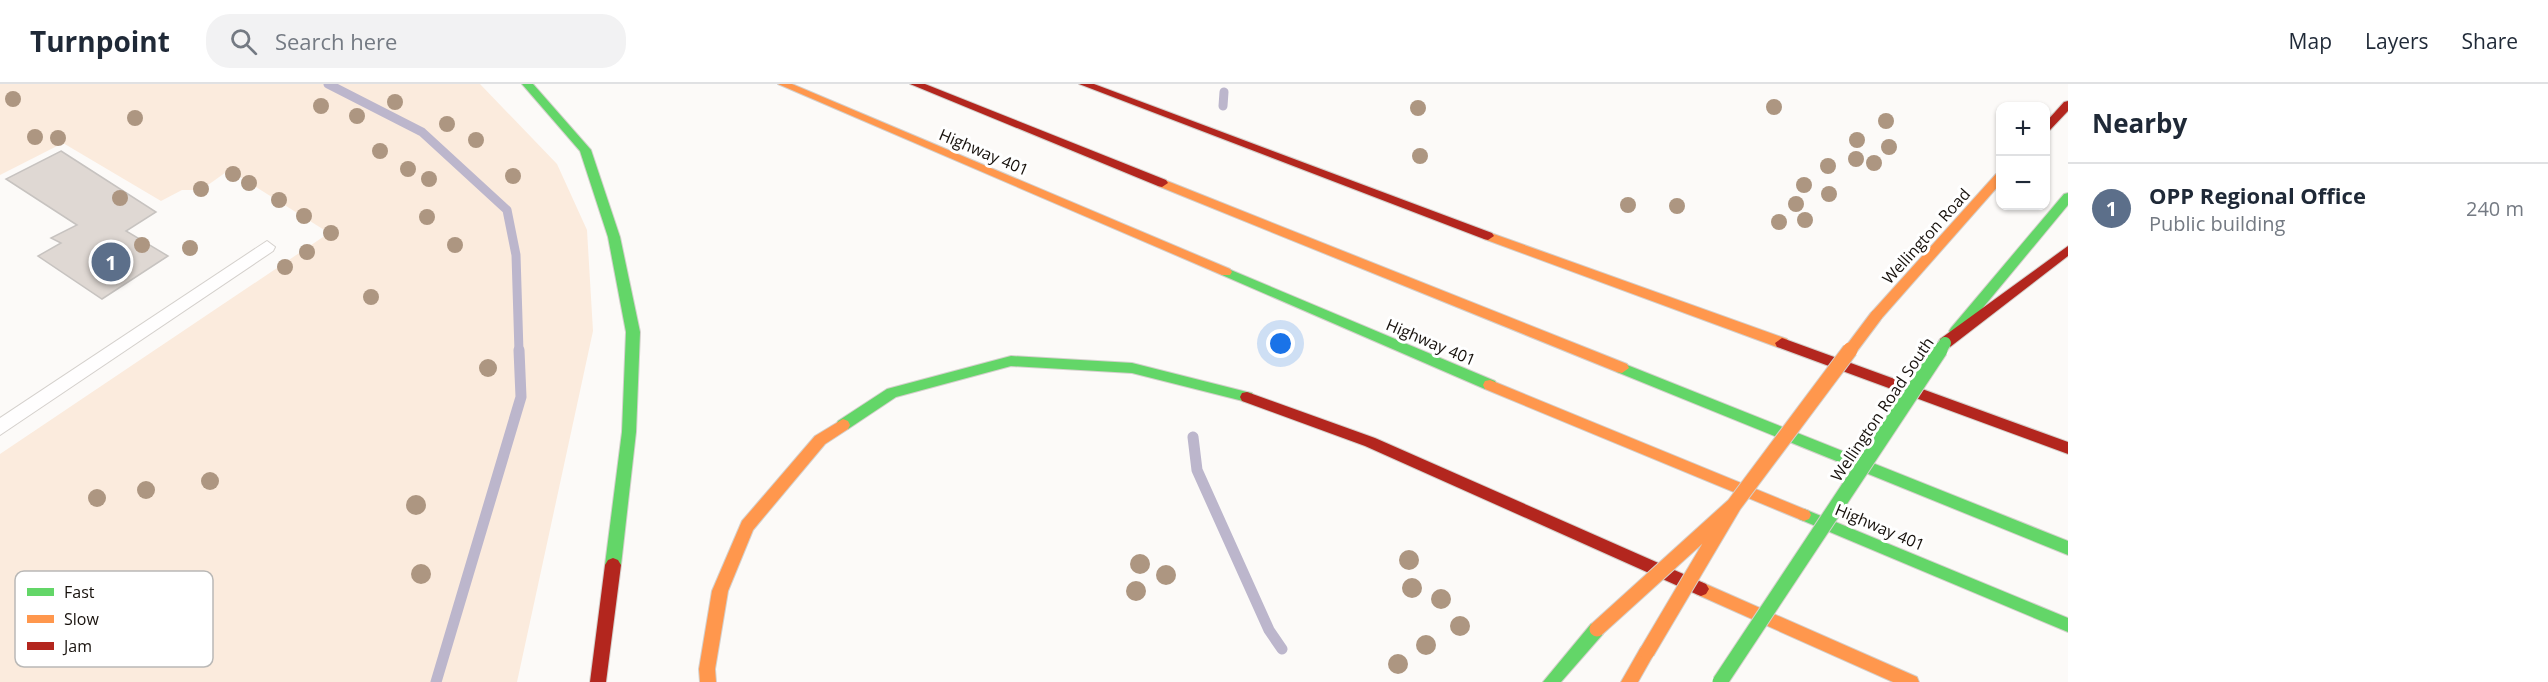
<!DOCTYPE html>
<meta charset="utf-8">
<style>
:root{--surface:#fff;--page:#f2f2f3;--text:#1f2937;--muted:#747a83;--line:#e0e1e3;--accent:#d93025}
body{margin:0;font-family:"Open Sans",sans-serif;background:var(--page);color:var(--text)}
.controls{position:absolute;right:18px;top:18px;display:grid;overflow:hidden;border-radius:12px;box-shadow:0 2px 4px #0004}
.controls button{width:54px;height:54px;display:grid;place-items:center;padding:0;border:0;border-bottom:2px solid var(--line);background:var(--surface);color:var(--text);font:30px sans-serif}
.you{position:absolute;left:1281px;top:260px;width:21px;height:21px;margin:-15px;border:4px solid #fff;border-radius:50%;background:#1a73e8;box-shadow:0 0 0 9px #1a73e833}
.badge{display:grid;place-items:center;width:39px;height:39px;border-radius:50%;background:var(--accent);color:#fff;font-size:20px;font-weight:700}
.pin{position:absolute;translate:-50% -50%;border:3px solid #fff;box-shadow:0 2px 6px #0006}
.list{margin:0;padding:0;list-style:none}
h2{display:flex;justify-content:space-between;align-items:center;height:78px;margin:0;padding:0 24px;font-size:26px}
h2 small{font-size:20px;font-weight:400;color:var(--muted)}
.list li{display:grid;grid-template-columns:39px 1fr auto;gap:18px;align-items:center;box-sizing:border-box;height:90px;padding:0 24px;border-top:2px solid var(--line)}
.list b{display:block;font-size:22px;white-space:nowrap}
.list p{margin:0;font-size:20px;white-space:nowrap;color:var(--muted)}
.list em{font-size:20px;font-style:normal;color:var(--muted)}
.icon{flex:none;width:33px;height:33px;fill:none;stroke:currentColor;stroke-width:2;stroke-linecap:round;stroke-linejoin:round}
.map{position:relative;flex:none;width:2068px;height:598px;overflow:hidden}
header{display:flex;align-items:center;gap:36px;box-sizing:border-box;height:84px;padding:0 30px;background:var(--surface);border-bottom:2px solid var(--line)}
header strong{font-size:28px}
nav{display:flex;gap:33px;margin-inline-start:auto;font-size:21px}
.search{width:420px;height:54px;background:var(--page);display:flex;align-items:center;gap:15px;box-sizing:border-box;padding:0 21px;border-radius:24px;color:var(--muted);font-size:22px}
main{display:flex}
aside{flex:1;background:var(--surface)}
.map>svg:first-child{display:block}
.green{fill:#fbebdd}
.lines{fill:none;stroke-linecap:round;stroke-linejoin:round}
.stream-far1{stroke:#bcb6cc;stroke-width:9}
.stream{stroke:#bcb6cc;stroke-width:11}
.building{fill:#dfd8d3;stroke:#c7c3c0;stroke-width:1.5}
.lane-casing{stroke:#d4d0cc;stroke-width:2}
.fast-casing{stroke:#d4d0cc;stroke-width:2}
.slow-casing{stroke:#d4d0cc;stroke-width:2}
.jam-casing{stroke:#d4d0cc;stroke-width:2}
.lane{fill:#fffefe;fill-rule:evenodd}
.fast{fill:#63d668;fill-rule:evenodd}
.slow{fill:#ff974d;fill-rule:evenodd}
.jam{fill:#b3261e;fill-rule:evenodd}
.fast-bridge-far1-casing{stroke:#d4d0cc;stroke-width:14;stroke-linecap:butt}
.fast-bridge-casing{stroke:#d4d0cc;stroke-width:17;stroke-linecap:butt}
.slow-bridge-far1-casing{stroke:#d4d0cc;stroke-width:14;stroke-linecap:butt}
.slow-bridge-casing{stroke:#d4d0cc;stroke-width:17;stroke-linecap:butt}
.fast-bridge-far1{stroke:#63d668;stroke-width:12}
.fast-bridge{stroke:#63d668;stroke-width:15}
.slow-bridge-far1{stroke:#ff974d;stroke-width:12}
.slow-bridge{stroke:#ff974d;stroke-width:15}
.tree{fill:#ad9681}
.labels{text-anchor:middle;dominant-baseline:central;stroke-width:6;stroke-linejoin:round;paint-order:stroke}
.street-label{font-size:16px;fill:#17110c;stroke:#fff}
.key{fill:#fff;stroke:#b9b8b6;stroke-width:1.5}
.key-label{font-size:16px;fill:#17110c}
</style>
<header>
<strong>Turnpoint</strong>
<div class="search"><svg class="icon" aria-label="search" viewBox="0 0 24 24"><circle cx="10" cy="10" r="6"/><path d="M15 15l6 6"/></svg>Search here</div>
<nav><a>Map</a><a>Layers</a><a>Share</a></nav>
</header>
<main>
<div class="map">
<svg width="2068" height="598" viewBox="0 0 2068 598">
<rect width="100%" height="100%" fill="#fcfaf8"/>
<path class="green" d="M0,0H480L557,80L587,146L593,247L517,598H0V370L329,149L229,86L201,106H182L161,117L63,59L0,91Z"/>
<g class="lines">
<path class="stream-far1" d="M328,0L422,48L507,126L516,171L519,268
M1223,22L1224,8"/>
<path class="stream" d="M1193,353L1197,386L1269,546L1282,565
M436,598L521,313L519,266"/>
</g>
<path class="building" d="M61,67L156,128L126,147L168,172L102,215L38,172L61,159L51,154L77,141L6,95Z"/>
<g class="lines">
<g class="lane-casing">
<path id="lane" d="M267,157L275,163L273,167L0,351V334Z"/>
</g>
<g class="fast-casing">
<path id="fast" d="M522,0H533L591,66L620,153L640,248L636,348L621,481L618,486L613,488L608,486L605,481L622,348L626,248L608,153L580,67Z
M2068,109V121L1961,250H1951L1949,247L1951,244L2064,110Z
M1226,184L1495,297L1497,301L1495,305H1485L1222,191L1220,188Z
M1011,272L1132,279L1247,308L1252,309L1254,313L1252,317L1247,318L1132,289L1011,282L896,313L848,345H838L836,341L838,337L887,305Z
M1622,279L2068,457V471L1617,288L1615,284Z
M1804,425L2068,534V548L1799,435L1797,431L1799,427Z
M1597,538L1603,540L1605,545L1603,550L1561,598H1543L1591,540Z"/>
</g>
<g class="slow-casing">
<path id="slow" d="M778,0H792L1230,185L1232,188L1230,191H1222Z
M2000,89V100L1881,235H1871L1870,232L1871,229L1996,90Z
M1162,95L1627,280L1629,284L1622,289L1617,288L1158,102L1156,99Z
M1488,148L1787,255L1789,259L1787,263H1777L1484,155L1482,152Z
M1490,296L1809,427L1811,431L1809,435L1804,437L1799,435L1485,305L1483,301L1485,297Z
M843,335L848,337L850,341L848,345L825,360L753,446L728,507L715,585L716,598H700L699,585L712,507L742,437L815,352Z
M1701,498L1917,593L1919,598H1893L1696,510L1693,505L1696,500Z
M1647,561L1653,563L1655,568L1638,598H1621L1641,563Z"/>
</g>
<g class="jam-casing">
<path id="jam" d="M910,0H925L1166,96L1168,99L1162,103L1158,102Z
M1079,0H1094L1492,149L1494,152L1488,156L1484,155Z
M2068,17V27L2050,46L2046,47V38L2064,18Z
M2068,162V172L1950,263H1940L1938,259L1940,255Z
M1782,254L2068,358V370L1777,263L1775,259Z
M1247,308L1375,354L1706,500L1709,505L1706,510L1701,512L1696,510L1365,362L1242,317L1240,313L1242,309Z
M613,474L618,476L621,481L606,598H590L605,481L608,476Z"/>
</g>
<use href="#lane" class="lane"/>
<use href="#fast" class="fast"/>
<use href="#slow" class="slow"/>
<use href="#jam" class="jam"/>
<g class="fast-bridge-far1-casing">
<path id="fast-bridge-far1" d="M1939,268L1945,259"/>
</g>
<g class="fast-bridge-casing">
<path id="fast-bridge" d="M1720,598L1940,266"/>
</g>
<g class="slow-bridge-far1-casing">
<path id="slow-bridge-far1" d="M1849,268L1876,232"/>
</g>
<g class="slow-bridge-casing">
<path id="slow-bridge" d="M1597,545L1734,421
M1647,568L1734,421L1850,266"/>
</g>
<use href="#fast-bridge-far1" class="fast-bridge-far1"/>
<use href="#fast-bridge" class="fast-bridge"/>
<use href="#slow-bridge-far1" class="slow-bridge-far1"/>
<use href="#slow-bridge" class="slow-bridge"/>
</g>
<g class="tree">
<circle cx="13" cy="15" r="8"/>
<circle cx="395" cy="18" r="8"/>
<circle cx="321" cy="22" r="8"/>
<circle cx="1774" cy="23" r="8"/>
<circle cx="1418" cy="24" r="8"/>
<circle cx="357" cy="32" r="8"/>
<circle cx="135" cy="34" r="8"/>
<circle cx="1886" cy="37" r="8"/>
<circle cx="447" cy="40" r="8"/>
<circle cx="35" cy="53" r="8"/>
<circle cx="58" cy="54" r="8"/>
<circle cx="476" cy="56" r="8"/>
<circle cx="1857" cy="56" r="8"/>
<circle cx="1889" cy="63" r="8"/>
<circle cx="380" cy="67" r="8"/>
<circle cx="1420" cy="72" r="8"/>
<circle cx="1856" cy="75" r="8"/>
<circle cx="1874" cy="79" r="8"/>
<circle cx="1828" cy="82" r="8"/>
<circle cx="408" cy="85" r="8"/>
<circle cx="233" cy="90" r="8"/>
<circle cx="513" cy="92" r="8"/>
<circle cx="429" cy="95" r="8"/>
<circle cx="249" cy="99" r="8"/>
<circle cx="1804" cy="101" r="8"/>
<circle cx="201" cy="105" r="8"/>
<circle cx="1829" cy="110" r="8"/>
<circle cx="120" cy="114" r="8"/>
<circle cx="279" cy="116" r="8"/>
<circle cx="1796" cy="120" r="8"/>
<circle cx="1628" cy="121" r="8"/>
<circle cx="1677" cy="122" r="8"/>
<circle cx="304" cy="132" r="8"/>
<circle cx="427" cy="133" r="8"/>
<circle cx="1805" cy="136" r="8"/>
<circle cx="1779" cy="138" r="8"/>
<circle cx="331" cy="149" r="8"/>
<circle cx="142" cy="161" r="8"/>
<circle cx="455" cy="161" r="8"/>
<circle cx="190" cy="164" r="8"/>
<circle cx="307" cy="168" r="8"/>
<circle cx="285" cy="183" r="8"/>
<circle cx="371" cy="213" r="8"/>
<circle cx="488" cy="284" r="9"/>
<circle cx="210" cy="397" r="9"/>
<circle cx="146" cy="406" r="9"/>
<circle cx="97" cy="414" r="9"/>
<circle cx="416" cy="421" r="10"/>
<circle cx="1409" cy="476" r="10"/>
<circle cx="1140" cy="480" r="10"/>
<circle cx="421" cy="490" r="10"/>
<circle cx="1166" cy="491" r="10"/>
<circle cx="1412" cy="504" r="10"/>
<circle cx="1136" cy="507" r="10"/>
<circle cx="1441" cy="515" r="10"/>
<circle cx="1460" cy="542" r="10"/>
<circle cx="1426" cy="561" r="10"/>
<circle cx="1398" cy="580" r="10"/>
</g>
<g class="labels">
<g class="street-label">
<text transform="translate(984 68) rotate(23)">Highway 401</text>
<text transform="translate(1926 152) rotate(-48)">Wellington Road</text>
<text transform="translate(1431 258) rotate(23)">Highway 401</text>
<text transform="translate(1882 325) rotate(-56)">Wellington Road South</text>
<text transform="translate(1880 443) rotate(23)">Highway 401</text>
</g>
</g>
<rect x="15" y="487" width="198" height="96" rx="9" class="key"/>
<rect x="27" y="504" width="27" height="8" fill="#63d668"/>
<rect x="27" y="531" width="27" height="8" fill="#ff974d"/>
<rect x="27" y="558" width="27" height="8" fill="#b3261e"/>
<g class="key-label">
<text x="64" y="514">Fast</text>
<text x="64" y="541">Slow</text>
<text x="64" y="568">Jam</text>
</g>
</svg>
<div class="controls">
<button>+</button>
<button>−</button>
</div>
<div class="you"></div>
<div class="pin badge" style="left:111px;top:178px;background:#5c6f8a">1</div>
</div>
<aside>
<h2>Nearby<small></small></h2>
<ul class="list">
<li><span class="badge" style="background:#5c6f8a">1</span><div><b>OPP Regional Office</b><p>Public building</p></div><em>240 m</em></li>
</ul>
</aside>
</main>
